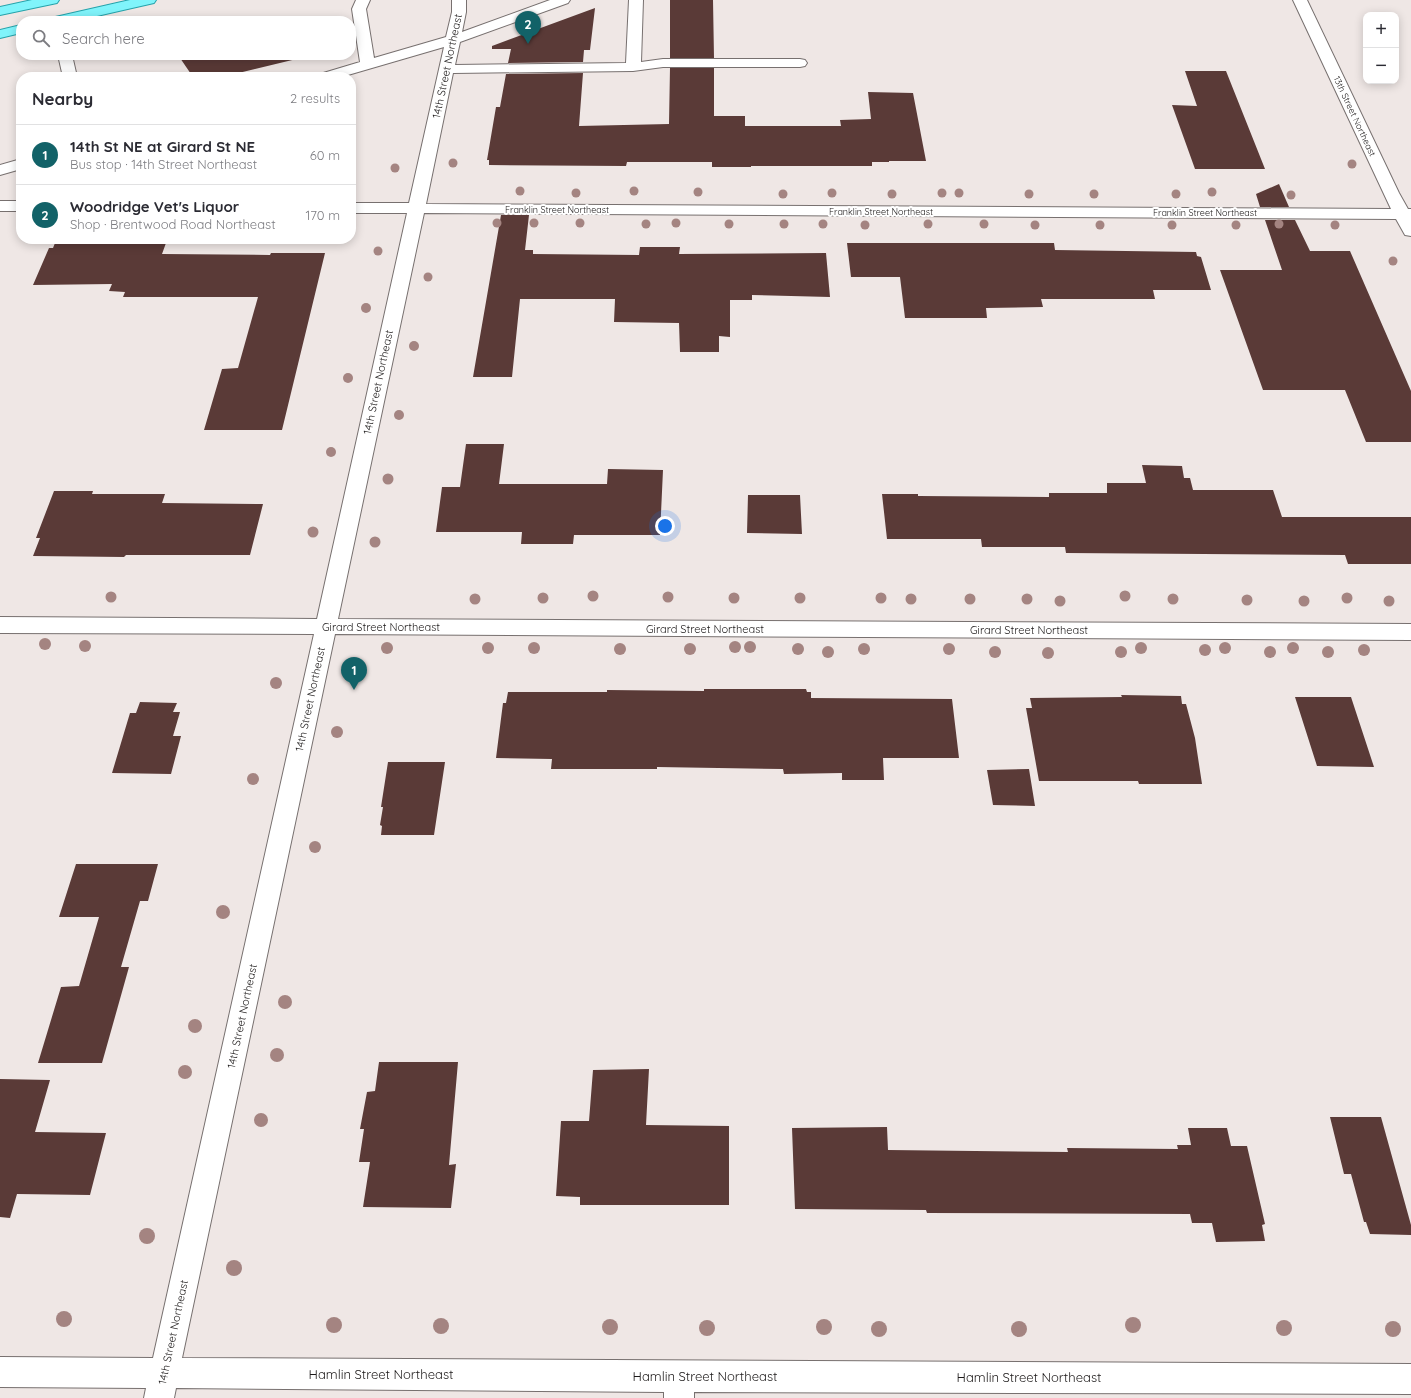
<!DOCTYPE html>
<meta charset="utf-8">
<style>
:root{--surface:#fff;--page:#f2f2f3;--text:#2b2b33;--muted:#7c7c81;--line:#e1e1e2;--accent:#126268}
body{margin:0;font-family:Quicksand,sans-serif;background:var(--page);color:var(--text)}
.controls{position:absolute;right:12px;top:12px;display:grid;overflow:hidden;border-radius:8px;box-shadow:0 2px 10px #0003}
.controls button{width:36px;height:36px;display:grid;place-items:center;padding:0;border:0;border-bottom:1px solid var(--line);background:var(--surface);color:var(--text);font:20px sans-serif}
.you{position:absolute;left:665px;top:526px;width:14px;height:14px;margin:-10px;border:3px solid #fff;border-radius:50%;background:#1a73e8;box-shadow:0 0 0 6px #1a73e833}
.badge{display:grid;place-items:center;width:26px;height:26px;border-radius:50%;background:var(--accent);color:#fff;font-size:13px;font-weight:700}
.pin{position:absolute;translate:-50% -33px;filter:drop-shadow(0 1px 2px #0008)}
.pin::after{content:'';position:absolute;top:21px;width:14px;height:12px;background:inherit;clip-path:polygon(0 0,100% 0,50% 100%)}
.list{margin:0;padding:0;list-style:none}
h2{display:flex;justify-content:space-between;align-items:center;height:52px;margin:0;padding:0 16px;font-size:17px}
h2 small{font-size:13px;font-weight:400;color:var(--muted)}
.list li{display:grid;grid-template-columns:26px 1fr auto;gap:12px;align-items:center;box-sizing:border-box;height:60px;padding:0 16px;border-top:1px solid var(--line)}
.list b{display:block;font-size:15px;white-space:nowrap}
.list p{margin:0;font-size:13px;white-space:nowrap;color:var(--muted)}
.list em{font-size:13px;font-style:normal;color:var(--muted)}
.icon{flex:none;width:22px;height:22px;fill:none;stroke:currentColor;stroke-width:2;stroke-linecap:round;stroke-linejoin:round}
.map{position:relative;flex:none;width:1411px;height:1398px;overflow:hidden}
.search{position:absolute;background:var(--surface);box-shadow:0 2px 10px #0003;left:16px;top:16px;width:340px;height:44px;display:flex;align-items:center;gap:10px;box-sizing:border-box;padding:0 14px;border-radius:16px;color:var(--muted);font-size:15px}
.panel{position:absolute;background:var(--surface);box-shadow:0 2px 10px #0003;left:16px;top:72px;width:340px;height:172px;border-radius:16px}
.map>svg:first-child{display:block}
.building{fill:#5a3a37}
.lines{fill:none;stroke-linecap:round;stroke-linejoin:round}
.minor-casing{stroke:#77706f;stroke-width:2}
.major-casing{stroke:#26a2aa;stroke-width:2}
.minor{fill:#fff;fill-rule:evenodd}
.major{fill:#80f4fb;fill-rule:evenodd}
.tree{fill:#a48481}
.labels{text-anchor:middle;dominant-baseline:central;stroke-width:4;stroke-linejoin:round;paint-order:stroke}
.far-street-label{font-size:9px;fill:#1b1818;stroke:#fff}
.street-label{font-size:11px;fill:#1b1818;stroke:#fff}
.near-street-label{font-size:13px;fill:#1b1818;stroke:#fff}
</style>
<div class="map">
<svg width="1411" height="1398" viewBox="0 0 1411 1398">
<rect width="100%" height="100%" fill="#efe7e5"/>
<path class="building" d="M670,0H713L714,58H670Z
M595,8L590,50H584L583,62L508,63L511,49H492V46Z
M178,55H313L222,77H193Z
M670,68H714V116H745V126H841L840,120L871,119L868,92L913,93L926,161H889V162H872V166H751V167H712V162H627L626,166L489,165V160H487L496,107H500L506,74L583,73L579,126L669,124Z
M1185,71H1226L1265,169H1195L1172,105L1197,106Z
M1279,184L1289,207H1260L1256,194Z
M501,215H529L525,250H533V254L639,255L640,247H680L679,254L826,253L830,297L752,295V300H730V337L719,336V352H680L679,323L614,322L615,299H520L512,377H473Z
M1265,220H1295L1310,251H1350L1411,391V442H1366L1345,390H1263L1220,270H1282Z
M55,243H166L162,254L270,255L271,253H325L282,430H204L222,369L238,368L258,297H123L125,292L109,291L112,284L33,285L49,248H53Z
M847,243H1054L1055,250L1196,252L1197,256L1201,257L1211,290H1153L1155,299H1041L1043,307L986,308L987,318H905L900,277H851Z
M466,444H504L499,484H607L608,469L663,470L660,535H574L573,544H521L522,532H436L442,487H460Z
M1142,465L1182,466L1184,478H1190L1193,490H1273L1282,517H1411V564H1348L1345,555L1066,553L1065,547H982L981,539H887L882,494H918V496L1049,497V493H1107V483H1146Z
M54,491H93L92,494H165L162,503L263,504L250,555H126L124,557L33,556L40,538H36Z
M748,495H800L802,534L747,533Z
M704,689H806L807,692H811V698L952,699L959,758H883L884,780H842V773L784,774L783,769L657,767V769H551L552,759L496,758L503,703H506L508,692H607V690L704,691Z
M1121,695L1181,696L1182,704H1186L1195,738L1202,784H1139L1138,781H1039L1026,708H1032L1030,698L1122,697Z
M1295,697H1351L1374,767L1317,766Z
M140,702L177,703L173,712H180L173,736H181L171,774L112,773L130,713H136Z
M388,762H445L434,835H381L382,826L380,825L383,807H381Z
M1029,769L1035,806L993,805L987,770Z
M76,864H158L148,901H140L121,967H129L102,1063H38L61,987L79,986L99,917H59Z
M379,1062H458L449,1165L456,1164L451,1208L363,1207L370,1162H359L364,1129H360L367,1092L375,1091Z
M649,1069L646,1125L729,1126V1205H580V1197L556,1196L561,1121H589L593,1070Z
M0,1079L50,1080L35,1132L106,1133L90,1195L17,1194L10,1218L0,1217Z
M1330,1117H1381L1411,1225V1235L1370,1234L1366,1222H1364L1351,1174H1344Z
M887,1127L888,1150L1068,1152L1067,1148L1178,1149L1177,1145H1191L1188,1128H1227L1231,1146H1247L1265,1224L1262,1225L1265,1241L1216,1242L1212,1223H1192L1190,1214L927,1213L926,1210L795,1209L792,1128Z"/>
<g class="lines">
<g class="minor-casing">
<path id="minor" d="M356,0H370L366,9L374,58L446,37L452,12V0H466V12L462,32L550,0H570L568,3L460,42L455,65L626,63L629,0H643L641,62L663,59H800L805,60L807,63L805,66L800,67H663L633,71L453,73L426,204L1391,209L1293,0H1307L1399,193L1408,209H1411V236L1405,235L1396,219L424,213L338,619L1411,624V640L335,634L182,1358L1411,1364V1394L694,1392V1398H664V1392L176,1388L174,1398H144L146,1388L0,1387V1357L153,1358L314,634L0,633V617L317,619L407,213H351V203H409L444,47L341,77H318L320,74L360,62L352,9Z
M58,55H72L77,77H63Z
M21,159V169L0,175V165Z
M0,201H21V211H0Z"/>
</g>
<g class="major-casing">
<path id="major" d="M32,0H59L57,3L0,15V7Z
M130,0H156L154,3L75,21H49L51,18Z
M21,25V33L0,38V30Z"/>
</g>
<use href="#minor" class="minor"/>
<use href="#major" class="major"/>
</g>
<g class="tree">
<circle cx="453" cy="163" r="4.5"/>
<circle cx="1352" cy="164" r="4.5"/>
<circle cx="395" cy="168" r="4.5"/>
<circle cx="520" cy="191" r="4.5"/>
<circle cx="634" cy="191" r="4.5"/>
<circle cx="698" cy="192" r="4.5"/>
<circle cx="1212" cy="192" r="4.5"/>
<circle cx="576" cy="193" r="4.5"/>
<circle cx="832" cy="193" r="4.5"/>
<circle cx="942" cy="193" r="4.5"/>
<circle cx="959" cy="193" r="4.5"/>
<circle cx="783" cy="194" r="4.5"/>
<circle cx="892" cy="194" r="4.5"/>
<circle cx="1029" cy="194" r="4.5"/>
<circle cx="1094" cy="194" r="4.5"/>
<circle cx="1176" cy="194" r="4.5"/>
<circle cx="1291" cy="195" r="4.5"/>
<circle cx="497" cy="223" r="4.5"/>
<circle cx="534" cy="223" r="4.5"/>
<circle cx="580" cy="223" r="4.5"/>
<circle cx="676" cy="223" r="4.5"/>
<circle cx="646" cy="224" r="4.5"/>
<circle cx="729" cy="224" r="4.5"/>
<circle cx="784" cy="224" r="4.5"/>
<circle cx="823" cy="224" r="4.5"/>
<circle cx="928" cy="224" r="4.5"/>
<circle cx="984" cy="224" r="4.5"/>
<circle cx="1279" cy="224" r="4.5"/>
<circle cx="865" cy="225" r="4.5"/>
<circle cx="1035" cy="225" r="4.5"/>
<circle cx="1100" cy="225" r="4.5"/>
<circle cx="1172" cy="225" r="4.5"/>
<circle cx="1236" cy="225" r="4.5"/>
<circle cx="1335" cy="225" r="4.5"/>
<circle cx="378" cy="251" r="4.5"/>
<circle cx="1393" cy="261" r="4.5"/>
<circle cx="428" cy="277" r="4.5"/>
<circle cx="366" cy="308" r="5"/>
<circle cx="414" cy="346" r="5"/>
<circle cx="348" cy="378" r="5"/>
<circle cx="399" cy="415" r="5"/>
<circle cx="331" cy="452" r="5"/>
<circle cx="388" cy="479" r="5.5"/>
<circle cx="313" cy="532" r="5.5"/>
<circle cx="375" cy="542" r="5.5"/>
<circle cx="593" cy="596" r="5.5"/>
<circle cx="1125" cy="596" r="5.5"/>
<circle cx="111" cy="597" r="5.5"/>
<circle cx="668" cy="597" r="5.5"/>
<circle cx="543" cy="598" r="5.5"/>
<circle cx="734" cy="598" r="5.5"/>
<circle cx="800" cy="598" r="5.5"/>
<circle cx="881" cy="598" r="5.5"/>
<circle cx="1347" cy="598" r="5.5"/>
<circle cx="475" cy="599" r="5.5"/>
<circle cx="911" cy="599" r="5.5"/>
<circle cx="970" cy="599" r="5.5"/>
<circle cx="1027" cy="599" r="5.5"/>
<circle cx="1173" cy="599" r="5.5"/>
<circle cx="1247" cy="600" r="5.5"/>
<circle cx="1060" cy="601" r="5.5"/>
<circle cx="1304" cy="601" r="5.5"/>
<circle cx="1389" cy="601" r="5.5"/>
<circle cx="45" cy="644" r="6"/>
<circle cx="85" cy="646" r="6"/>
<circle cx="735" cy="647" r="6"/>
<circle cx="750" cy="647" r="6"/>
<circle cx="387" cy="648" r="6"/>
<circle cx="488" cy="648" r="6"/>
<circle cx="534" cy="648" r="6"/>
<circle cx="1141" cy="648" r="6"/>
<circle cx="1225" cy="648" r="6"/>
<circle cx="1293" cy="648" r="6"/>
<circle cx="620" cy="649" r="6"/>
<circle cx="690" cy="649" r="6"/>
<circle cx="798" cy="649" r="6"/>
<circle cx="864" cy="649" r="6"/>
<circle cx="949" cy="649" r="6"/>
<circle cx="1205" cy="650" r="6"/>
<circle cx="1364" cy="650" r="6"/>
<circle cx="828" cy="652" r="6"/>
<circle cx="995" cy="652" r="6"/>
<circle cx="1121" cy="652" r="6"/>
<circle cx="1270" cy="652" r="6"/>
<circle cx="1328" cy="652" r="6"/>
<circle cx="1048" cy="653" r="6"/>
<circle cx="276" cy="683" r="6"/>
<circle cx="337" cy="732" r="6"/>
<circle cx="253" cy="779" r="6"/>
<circle cx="315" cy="847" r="6"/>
<circle cx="223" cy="912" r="7"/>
<circle cx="285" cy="1002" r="7"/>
<circle cx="195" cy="1026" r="7"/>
<circle cx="277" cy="1055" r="7"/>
<circle cx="185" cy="1072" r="7"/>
<circle cx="261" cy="1120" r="7"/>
<circle cx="147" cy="1236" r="8"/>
<circle cx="234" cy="1268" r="8"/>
<circle cx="64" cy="1319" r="8"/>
<circle cx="334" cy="1325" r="8"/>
<circle cx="1133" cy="1325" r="8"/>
<circle cx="441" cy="1326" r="8"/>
<circle cx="610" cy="1327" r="8"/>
<circle cx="824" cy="1327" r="8"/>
<circle cx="707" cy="1328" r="8"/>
<circle cx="1284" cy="1328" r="8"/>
<circle cx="879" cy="1329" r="8"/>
<circle cx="1019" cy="1329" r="8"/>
<circle cx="1393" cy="1329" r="8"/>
</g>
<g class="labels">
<g class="far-street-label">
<text transform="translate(1355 116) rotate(65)">13th Street Northeast</text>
<text x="557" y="209">Franklin Street Northeast</text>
<text x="881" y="211">Franklin Street Northeast</text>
<text x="1205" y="212">Franklin Street Northeast</text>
</g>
<g class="street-label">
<text transform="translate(447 66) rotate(-78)">14th Street Northeast</text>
<text transform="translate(378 382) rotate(-78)">14th Street Northeast</text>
<text x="381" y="627">Girard Street Northeast</text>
<text x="705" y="629">Girard Street Northeast</text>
<text x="1029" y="630">Girard Street Northeast</text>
<text transform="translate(310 699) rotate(-78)">14th Street Northeast</text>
<text transform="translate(242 1016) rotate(-78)">14th Street Northeast</text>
<text transform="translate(173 1332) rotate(-78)">14th Street Northeast</text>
</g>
<g class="near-street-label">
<text x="381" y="1374">Hamlin Street Northeast</text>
<text x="705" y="1376">Hamlin Street Northeast</text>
<text x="1029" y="1377">Hamlin Street Northeast</text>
</g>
</g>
</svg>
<div class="controls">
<button>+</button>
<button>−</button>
</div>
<div class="you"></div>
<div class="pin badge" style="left:354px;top:690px">1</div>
<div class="pin badge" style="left:528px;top:44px">2</div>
<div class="search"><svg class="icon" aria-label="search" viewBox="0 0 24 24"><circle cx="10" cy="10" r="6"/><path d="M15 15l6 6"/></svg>Search here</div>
<section class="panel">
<h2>Nearby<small>2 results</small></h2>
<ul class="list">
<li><span class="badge">1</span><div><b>14th St NE at Girard St NE</b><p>Bus stop · 14th Street Northeast</p></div><em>60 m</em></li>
<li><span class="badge">2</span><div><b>Woodridge Vet's Liquor</b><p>Shop · Brentwood Road Northeast</p></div><em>170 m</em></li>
</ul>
</section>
</div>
